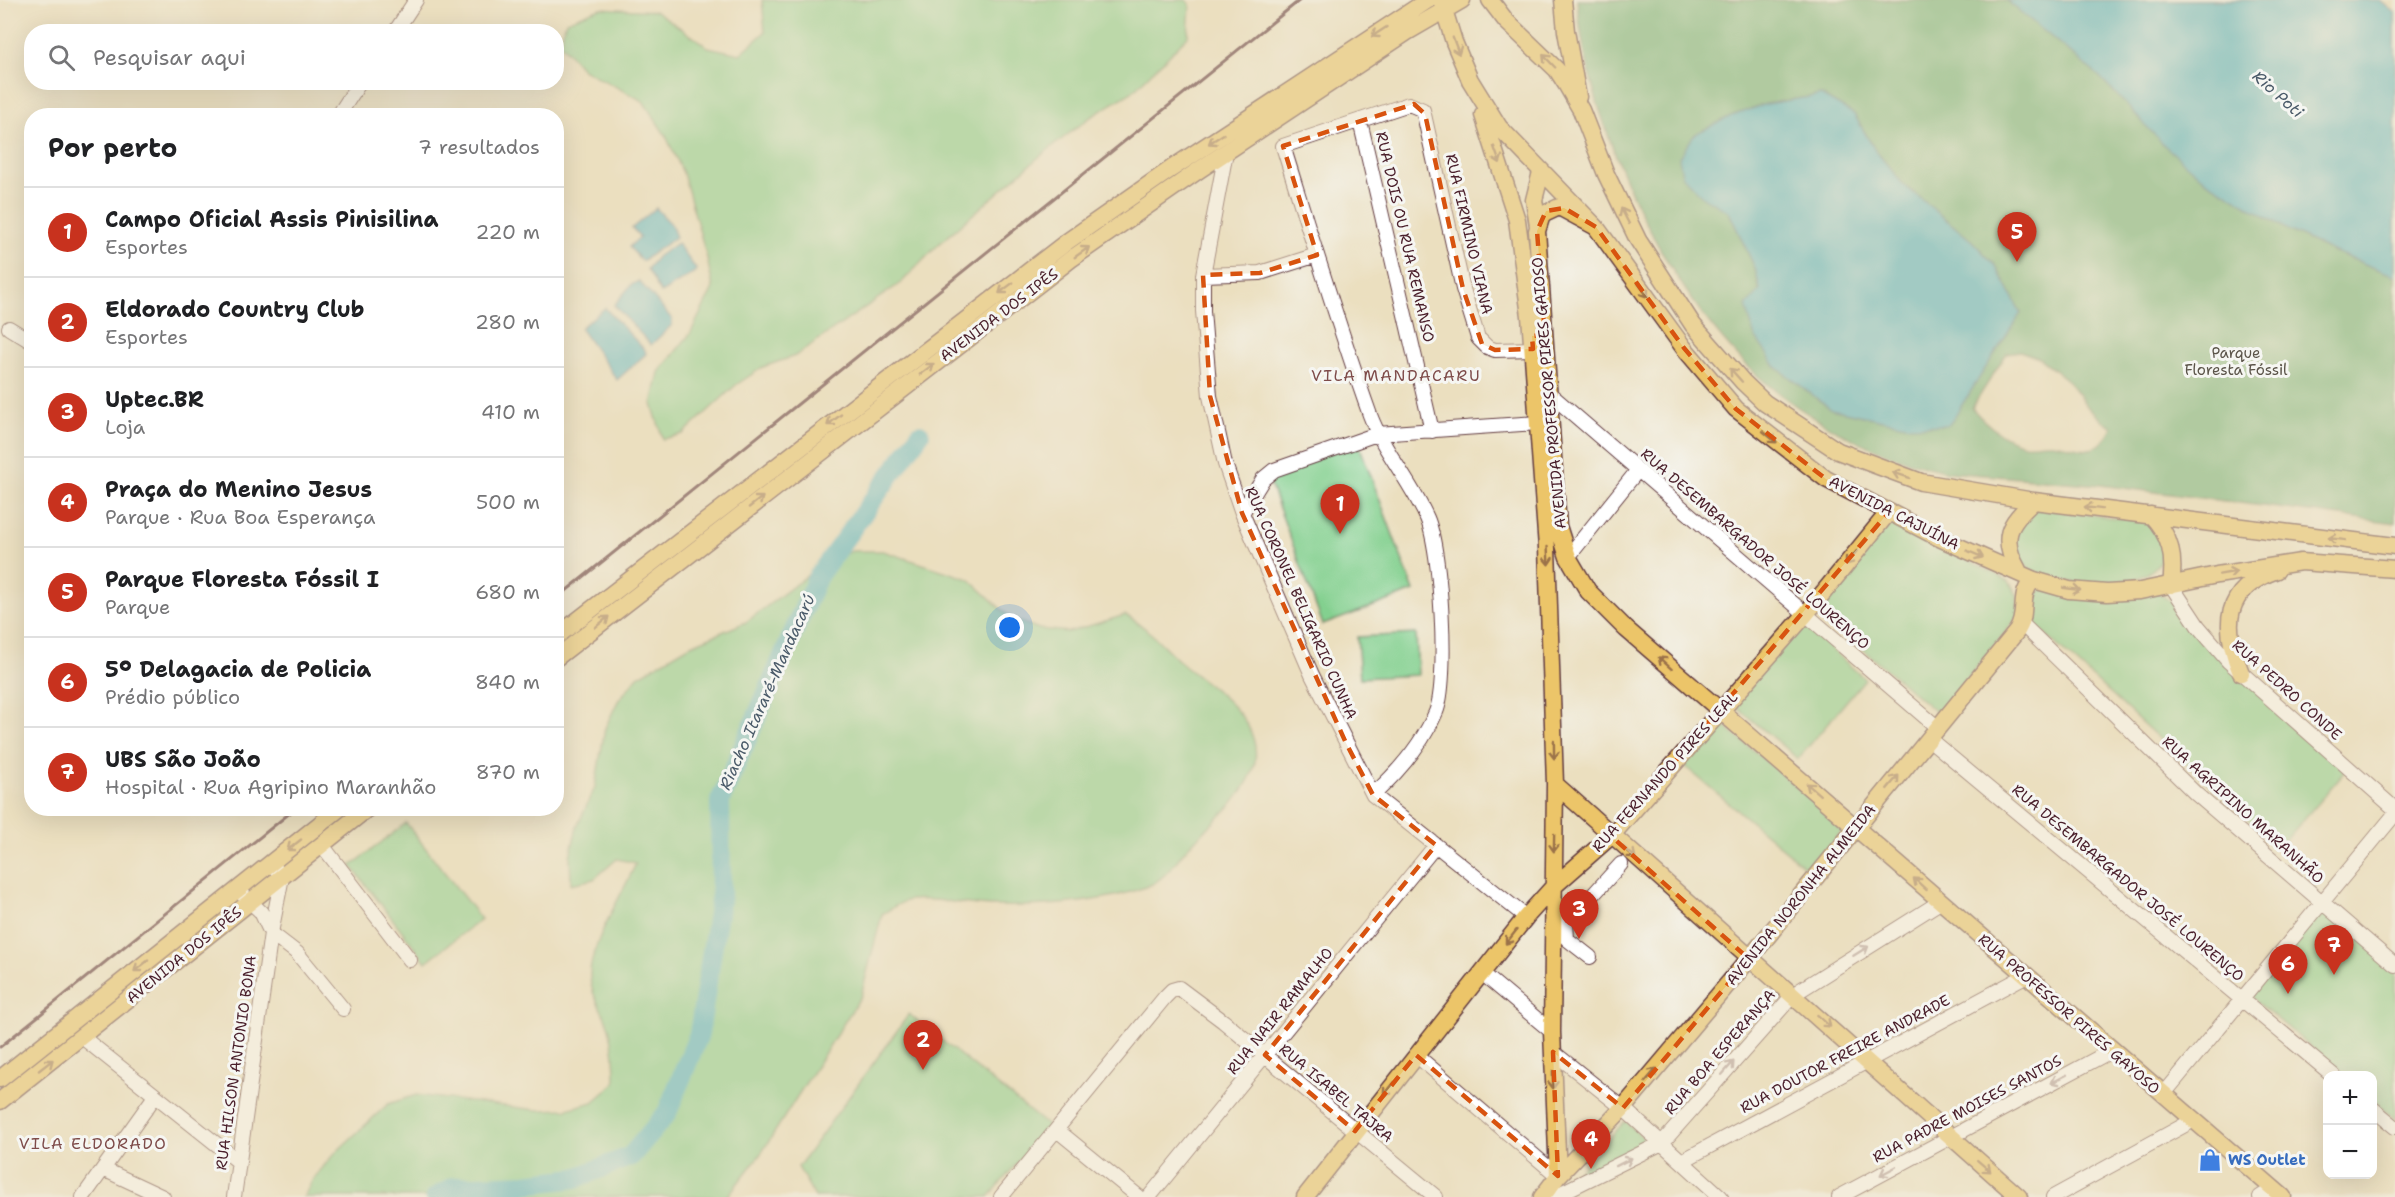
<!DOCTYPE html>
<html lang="pt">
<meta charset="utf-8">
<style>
:root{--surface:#fff;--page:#f2f2f2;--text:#202124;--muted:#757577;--line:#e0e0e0;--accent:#c8321e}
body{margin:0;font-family:"Shantell Sans",sans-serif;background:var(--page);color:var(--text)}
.controls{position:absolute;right:18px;bottom:18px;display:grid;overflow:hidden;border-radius:12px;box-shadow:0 6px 24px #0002}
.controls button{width:54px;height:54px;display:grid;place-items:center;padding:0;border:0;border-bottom:2px solid var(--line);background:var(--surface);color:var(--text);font:30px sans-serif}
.you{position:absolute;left:1010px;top:628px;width:21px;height:21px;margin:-15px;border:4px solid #fff;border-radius:50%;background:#1a73e8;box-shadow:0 0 0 9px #1a73e833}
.badge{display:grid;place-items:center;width:39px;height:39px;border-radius:50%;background:var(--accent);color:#fff;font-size:20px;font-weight:700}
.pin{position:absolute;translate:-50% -50px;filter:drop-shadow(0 2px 3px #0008)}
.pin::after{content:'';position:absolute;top:32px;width:21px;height:18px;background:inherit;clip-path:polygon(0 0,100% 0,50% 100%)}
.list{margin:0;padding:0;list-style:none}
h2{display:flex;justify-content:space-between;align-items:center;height:78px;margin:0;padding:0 24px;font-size:26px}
h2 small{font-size:20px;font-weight:400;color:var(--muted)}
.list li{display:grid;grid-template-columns:39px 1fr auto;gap:18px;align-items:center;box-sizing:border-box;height:90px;padding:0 24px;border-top:2px solid var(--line)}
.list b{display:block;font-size:22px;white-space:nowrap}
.list p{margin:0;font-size:20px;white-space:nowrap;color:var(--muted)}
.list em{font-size:20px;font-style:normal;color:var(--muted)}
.icon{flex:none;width:33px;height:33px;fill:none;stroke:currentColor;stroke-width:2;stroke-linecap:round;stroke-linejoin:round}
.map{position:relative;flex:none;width:2395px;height:1197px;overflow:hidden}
.search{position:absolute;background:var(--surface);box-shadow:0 6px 24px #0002;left:24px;top:24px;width:540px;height:66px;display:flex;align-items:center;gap:15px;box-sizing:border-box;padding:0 21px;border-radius:24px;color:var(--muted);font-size:22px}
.panel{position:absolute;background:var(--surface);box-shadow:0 6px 24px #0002;left:24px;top:108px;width:540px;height:708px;border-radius:24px}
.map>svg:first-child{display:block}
.green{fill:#83d08f;stroke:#66785d;stroke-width:1.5}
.forest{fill:#6ab27a;stroke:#5a6852;stroke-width:1.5;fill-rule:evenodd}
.water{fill:#49b2c7;stroke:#4a6879;stroke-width:1.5}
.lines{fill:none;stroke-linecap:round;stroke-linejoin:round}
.river{stroke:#49b2c7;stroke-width:20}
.minor-casing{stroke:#623c41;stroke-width:16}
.major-casing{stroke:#623c41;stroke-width:19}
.minor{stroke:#fff;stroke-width:14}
.major{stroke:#ecc569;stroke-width:16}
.rail{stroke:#4a1f2b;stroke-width:3}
.oneway{stroke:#9b724a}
.oneway2{stroke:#ae9aa0}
.marked{fill:none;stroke:#d8530f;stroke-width:4.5;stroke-dasharray:12 8;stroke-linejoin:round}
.labels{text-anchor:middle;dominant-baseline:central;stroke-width:6;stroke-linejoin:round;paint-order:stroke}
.street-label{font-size:15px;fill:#4a1f2b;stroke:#f6f6f2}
.park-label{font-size:15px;fill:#5b5449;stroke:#f6f6f2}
.shop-label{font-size:15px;font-weight:bold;fill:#366cbe;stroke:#f6f6f2;text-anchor:start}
.water-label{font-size:16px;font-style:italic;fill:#4a5a69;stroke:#f6f6f2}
.neighbourhood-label{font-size:16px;letter-spacing:1.5px;fill:#7e4b49;stroke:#f6f6f2}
</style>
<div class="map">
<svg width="2395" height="1197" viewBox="0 0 2395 1197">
<rect width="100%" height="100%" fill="#f6f6f2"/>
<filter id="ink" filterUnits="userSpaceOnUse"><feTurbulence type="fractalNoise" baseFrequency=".0167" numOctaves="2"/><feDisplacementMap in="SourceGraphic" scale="12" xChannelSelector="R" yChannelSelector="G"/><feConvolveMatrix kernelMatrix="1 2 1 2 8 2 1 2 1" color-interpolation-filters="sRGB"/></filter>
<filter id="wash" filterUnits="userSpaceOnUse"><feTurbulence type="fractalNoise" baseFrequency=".008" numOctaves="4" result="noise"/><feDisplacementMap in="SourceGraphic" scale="24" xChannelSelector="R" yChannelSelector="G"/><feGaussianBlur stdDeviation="1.35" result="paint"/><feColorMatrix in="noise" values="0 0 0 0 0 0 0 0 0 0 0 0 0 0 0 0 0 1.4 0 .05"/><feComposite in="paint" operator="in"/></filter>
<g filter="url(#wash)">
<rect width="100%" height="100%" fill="#ebdfbf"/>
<path class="green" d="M762,0H1187L1190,5L1188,36L1132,92L1089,118L1039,157L941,242L902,282L795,356L763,367L736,385L683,434L663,439L652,404L659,372L690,334L713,288L707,258L683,173L666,136L643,101L582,69L560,43L566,21L600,8L656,11L708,47L740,54L765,32Z
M1358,442L1414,591L1323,625L1267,476Z
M2035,508L2150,522L2164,549C2158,602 2033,587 2019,558C2015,551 2016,539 2014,530Z
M1893,521L2009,581L2017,595L2019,616L1938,714L1815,608Z
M852,551H883L969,579L1011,618L1039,629L1069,632L1125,615C1149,627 1167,651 1187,668C1201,679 1217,690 1229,702C1288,760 1237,800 1193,842C1178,856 1168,878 1148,886C1105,903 1041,907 996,906C967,906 938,897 910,900C901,901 890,910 882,914L861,996L762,1152L727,1197H304L313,1179L334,1154L388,1104L416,1095L537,1110L567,1109L593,1102L615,1083C615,1064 614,1046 609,1028C604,1010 591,997 590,977C588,947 624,892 636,863L617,859L594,879L571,884L570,856L577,827L595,787L605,728L618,701L638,676L689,646L746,622L825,562Z
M2040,590L2156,591L2171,602L2196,634L2346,770L2279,848L2036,626V595Z
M1803,624L1865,679L1798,759L1733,704Z
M1416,634L1418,675L1360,678L1357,637Z
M1719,721L1845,828L1809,870L1682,764Z
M406,823L481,919L426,962L351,866Z
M2324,908L2395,970V1119L2373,1100L2372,1076L2344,1075L2250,996Z
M909,1014L1048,1126L989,1197H815L798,1167Z
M1625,1121L1650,1144L1556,1195Z"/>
<path class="forest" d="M1577,0H2006L2100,77L2165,145L2202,178L2288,230L2332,251L2395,276V523L2100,485L1948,472C1885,458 1827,431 1777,392C1672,310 1588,131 1577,0ZM1821,95L1854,114L1875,150L1903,184L1972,241L1995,265L2021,313L2001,341L1910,426L1831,409L1775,366L1755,268L1729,212L1731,116L1766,104ZM2020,351L2039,358L2068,381L2090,410L2112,428C2096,461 2080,446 2053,443C2044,442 2034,445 2025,444C2004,440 1985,423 1972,408L2007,353Z"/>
<path class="water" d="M2006,0H2380L2395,12V276L2332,251L2288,230L2202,178L2165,146L2100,77Z
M1821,95L1854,114L1875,150L1903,184L1972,241L1995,265L2021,313L1949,425L1910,426L1831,409L1775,366L1754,335L1746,306L1760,290L1755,268L1729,212L1704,198L1682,176L1679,157L1695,134L1731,116L1766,104Z
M656,208L671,224L676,237L642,261L629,247L640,237L632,228Z
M677,243L696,269L695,272L661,293L647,269L658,256Z
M639,281L672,319V325L651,345L614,305L631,285Z
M605,308L645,350L646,354L617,380L580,328Z"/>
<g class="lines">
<path class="river" d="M436,1197L454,1187L525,1184L576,1178L631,1156L667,1113L699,1034L721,894L720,801L818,576L920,434"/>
</g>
</g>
<g filter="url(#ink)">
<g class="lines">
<g class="minor-casing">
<path id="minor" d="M395,32L416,0
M338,116L360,82
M1360,121L1432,431
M1226,152L1203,275V311L1210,396L1225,464L1242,513L1312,675L1373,795L1526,917
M1203,275L1260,273L1317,255
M9,328L32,342
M1550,394L1938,728
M1242,513L1263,479L1274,470L1377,434L1538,423
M1568,557L1638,470
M2171,585L2198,626L2228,661L2395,809
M2022,624L2196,794L2395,965
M1929,739L2334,1076
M1373,795C1397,773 1423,743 1436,712C1449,681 1441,550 1427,518C1411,482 1384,452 1370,415C1338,326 1311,236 1283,146L1409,104L1423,110L1463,289L1478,338L1487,347L1495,350L1533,349
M322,845L410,960
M240,888L244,896L261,912L271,933L297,953L343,1009
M1566,920L1567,939L1590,957
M1552,924L1573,917L1621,864
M1482,973L1552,1032
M82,1037L239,1162
M1553,1052L1623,1108L1721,1197
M1416,1055L1558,1176
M2163,1095L2395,814
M2372,1108L2395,1127
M1057,1130L1139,1197
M1682,1161L2025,976
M103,1169L163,1197
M83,1197L155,1096
M234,1197L271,933L282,877L271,863
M1001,1197L1165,997L1172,990L1179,988L1223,1021L1436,1197
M1149,1197L1436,845
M1553,1197L1662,1143L1794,994L1940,902
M1839,1197L2111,1051
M2053,1197L2192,1121
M2260,1197L2273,1189"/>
</g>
<g class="major-casing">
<path id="major" d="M1441,0L1454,42L1470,80L1499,127L1596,227L1684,348L1736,409L1826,479L1937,537L2034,580L2069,590L2107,593L2140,591L2217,575L2301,562L2395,569
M1490,0L1506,21L1557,70L1566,84L1581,110L1606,174L1638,240L1693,325L1743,382L1765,403L1838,451L1921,482L2034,501L2395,546
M1563,0L1566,31L1578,97
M1483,115L1517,220L1530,316L1547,548L1555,784L1552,1032L1558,1176
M1538,226L1534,200L1541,172
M1596,227L1559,207L1542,215L1537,231L1558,526L1568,557L1588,591L1626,629L2283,1197
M2151,515C2171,536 2175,557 2171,585
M2018,570C2000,538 2008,524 2034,501
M556,637L1068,241L1171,169L1428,0
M556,658L1071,259L1199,170L1407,32L1462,0
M2241,673C2222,626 2223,589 2277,570
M1555,784L2019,1197
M0,1079L340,808
M0,1101L368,808
M1305,1197L1526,917L1553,887L1611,836L1805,615L1888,513
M1542,1197L1558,1176L1623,1108L1749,959L2017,631C2029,613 2017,593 2034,580"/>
</g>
<use href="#minor" class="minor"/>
<use href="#major" class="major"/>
<path class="rail" d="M556,599L1300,0
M0,1047L296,808"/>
</g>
<defs><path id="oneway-shaft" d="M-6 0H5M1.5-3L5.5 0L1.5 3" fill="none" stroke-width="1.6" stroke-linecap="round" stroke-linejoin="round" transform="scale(1.5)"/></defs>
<g class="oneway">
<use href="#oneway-shaft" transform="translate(1379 32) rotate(147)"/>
<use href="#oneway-shaft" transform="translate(1456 46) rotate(69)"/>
<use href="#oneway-shaft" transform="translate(1549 61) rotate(-134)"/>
<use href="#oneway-shaft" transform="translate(1216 139) rotate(147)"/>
<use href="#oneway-shaft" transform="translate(1497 155) rotate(70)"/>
<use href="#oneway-shaft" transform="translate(1625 216) rotate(-117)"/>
<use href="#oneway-shaft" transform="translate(1082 252) rotate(-35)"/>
<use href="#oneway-shaft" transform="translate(1006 288) rotate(143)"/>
<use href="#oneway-shaft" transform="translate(1643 290) rotate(55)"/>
<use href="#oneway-shaft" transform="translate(927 369) rotate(-37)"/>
<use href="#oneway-shaft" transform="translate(1736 375) rotate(-132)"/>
<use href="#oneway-shaft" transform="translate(834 420) rotate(142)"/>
<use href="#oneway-shaft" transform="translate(1770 437) rotate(39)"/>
<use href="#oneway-shaft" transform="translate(1901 475) rotate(-161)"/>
<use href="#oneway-shaft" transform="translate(756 502) rotate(-38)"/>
<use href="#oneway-shaft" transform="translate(2093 508) rotate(-173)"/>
<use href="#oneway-shaft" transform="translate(2337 539) rotate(-173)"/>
<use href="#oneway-shaft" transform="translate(1975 554) rotate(23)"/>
<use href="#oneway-shaft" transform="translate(1548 556) rotate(87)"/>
<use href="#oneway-shaft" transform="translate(1851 558) rotate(129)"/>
<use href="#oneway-shaft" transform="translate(2228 573) rotate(-10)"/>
<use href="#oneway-shaft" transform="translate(2072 589) rotate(8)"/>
<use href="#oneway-shaft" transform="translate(602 622) rotate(-39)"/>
<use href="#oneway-shaft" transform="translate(1665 663) rotate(-138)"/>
<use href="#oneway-shaft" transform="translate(1554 750) rotate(89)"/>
<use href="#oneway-shaft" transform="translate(1893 782) rotate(-50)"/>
<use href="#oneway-shaft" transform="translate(1813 789) rotate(-139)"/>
<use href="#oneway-shaft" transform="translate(1554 843) rotate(91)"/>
<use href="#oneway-shaft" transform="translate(294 845) rotate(142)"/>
<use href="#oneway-shaft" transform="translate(1629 852) rotate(41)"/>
<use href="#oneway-shaft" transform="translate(1920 884) rotate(-138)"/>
<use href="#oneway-shaft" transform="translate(1511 937) rotate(128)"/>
<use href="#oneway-shaft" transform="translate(141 966) rotate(142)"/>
<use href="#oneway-shaft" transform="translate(1824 1021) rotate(42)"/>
<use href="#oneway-shaft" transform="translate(46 1065) rotate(-38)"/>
<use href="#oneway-shaft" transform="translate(1651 1075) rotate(-50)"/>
<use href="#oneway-shaft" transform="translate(1553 1080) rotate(89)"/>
<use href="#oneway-shaft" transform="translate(1389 1089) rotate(129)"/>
<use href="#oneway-shaft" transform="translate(1984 1166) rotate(41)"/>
</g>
<g class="oneway2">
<use href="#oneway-shaft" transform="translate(1861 951) rotate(-32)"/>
<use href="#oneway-shaft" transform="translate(1728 1068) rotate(-49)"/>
<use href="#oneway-shaft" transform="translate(2059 1079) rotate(152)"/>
<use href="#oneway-shaft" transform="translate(1624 1162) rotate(-27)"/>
<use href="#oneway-shaft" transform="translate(1888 1171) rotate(152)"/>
</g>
</g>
<path d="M0 0H2395V1197H0ZM1414,104L1425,114L1463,289L1482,344L1495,350L1533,349L1532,336L1545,335L1537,231L1546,211L1564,208L1596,227L1684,348L1736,409L1826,479L1888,513L1611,836L1749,959L1623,1108L1553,1052L1558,1176L1416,1055L1355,1131L1265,1055L1436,845L1373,795L1346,743L1242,513L1210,396L1203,275L1260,273L1317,255L1283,146Z" fill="#ebdfbf" fill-opacity=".55" fill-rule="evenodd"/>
<path class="marked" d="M1414,104L1425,114L1463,289L1482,344L1495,350L1533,349L1532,336L1545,335L1537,231L1546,211L1564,208L1596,227L1684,348L1736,409L1826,479L1888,513L1611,836L1749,959L1623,1108L1553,1052L1558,1176L1416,1055L1355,1131L1265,1055L1436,845L1373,795L1346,743L1242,513L1210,396L1203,275L1260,273L1317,255L1283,146Z"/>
<defs>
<g id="shop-bare" transform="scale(1.8)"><path d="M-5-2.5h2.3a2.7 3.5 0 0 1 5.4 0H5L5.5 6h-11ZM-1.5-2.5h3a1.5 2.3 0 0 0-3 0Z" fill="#3f7fe0" stroke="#f6f6f2" stroke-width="2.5" paint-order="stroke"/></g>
</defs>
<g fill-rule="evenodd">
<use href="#shop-bare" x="2210" y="1160"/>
</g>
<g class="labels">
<g class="street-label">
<text transform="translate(1469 234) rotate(77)">RUA FIRMINO VIANA</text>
<text transform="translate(1405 237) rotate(77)">RUA DOIS OU RUA REMANSO</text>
<text transform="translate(999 315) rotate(-37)">AVENIDA DOS IPÊS</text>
<text transform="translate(1549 393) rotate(-95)">AVENIDA PROFESSOR PIRES GAIOSO</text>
<text transform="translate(1894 513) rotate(27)">AVENIDA CAJUÍNA</text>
<text transform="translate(1755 549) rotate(41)">RUA DESEMBARGADOR JOSÉ LOURENÇO</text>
<text transform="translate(1301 603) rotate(66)">RUA CORONEL BELIGARIO CUNHA</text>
<text transform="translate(2287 690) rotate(42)">RUA PEDRO CONDE</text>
<text transform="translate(1665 772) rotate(-48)">RUA FERNANDO PIRES LEAL</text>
<text transform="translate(2243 810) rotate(42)">RUA AGRIPINO MARANHÃO</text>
<text transform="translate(2128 883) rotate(40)">RUA DESEMBARGADOR JOSÉ LOURENÇO</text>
<text transform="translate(1801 895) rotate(-51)">AVENIDA NORONHA ALMEIDA</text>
<text transform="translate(184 955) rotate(-39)">AVENIDA DOS IPÊS</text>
<text transform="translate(1280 1011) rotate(-51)">RUA NAIR RAMALHO</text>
<text transform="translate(2069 1014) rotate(41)">RUA PROFESSOR PIRES GAYOSO</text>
<text transform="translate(1720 1052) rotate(-49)">RUA BOA ESPERANÇA</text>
<text transform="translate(1845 1054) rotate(-28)">RUA DOUTOR FREIRE ANDRADE</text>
<text transform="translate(236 1063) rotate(-82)">RUA HILSON ANTONIO BONA</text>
<text transform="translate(1336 1093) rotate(40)">RUA ISABEL TAJRA</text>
<text transform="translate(1967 1109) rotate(-28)">RUA PADRE MOISES SANTOS</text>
</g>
<g class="park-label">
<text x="2236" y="353">Parque<tspan x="2236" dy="17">Floresta Fóssil</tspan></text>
</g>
<g class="shop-label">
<text x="2228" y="1160">WS Outlet</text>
</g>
<g class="water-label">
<text transform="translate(2278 94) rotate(42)">Rio Poti</text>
<text transform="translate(767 692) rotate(-66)">Riacho Itararé-Mandacarú</text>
</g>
<g class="neighbourhood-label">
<text x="1396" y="375">VILA MANDACARU</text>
<text x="93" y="1143">VILA ELDORADO</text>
</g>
</g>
</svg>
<div class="controls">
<button>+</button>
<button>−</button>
</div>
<div class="you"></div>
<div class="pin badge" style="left:1340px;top:534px">1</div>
<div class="pin badge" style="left:923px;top:1070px">2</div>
<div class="pin badge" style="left:1579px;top:939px">3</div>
<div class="pin badge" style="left:1591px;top:1169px">4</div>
<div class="pin badge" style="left:2017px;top:262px">5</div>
<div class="pin badge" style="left:2288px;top:994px">6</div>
<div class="pin badge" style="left:2334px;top:975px">7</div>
<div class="search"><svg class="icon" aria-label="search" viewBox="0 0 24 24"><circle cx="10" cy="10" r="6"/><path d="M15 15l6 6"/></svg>Pesquisar aqui</div>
<section class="panel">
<h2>Por perto<small>7 resultados</small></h2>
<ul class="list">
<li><span class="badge">1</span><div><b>Campo Oficial Assis Pinisilina</b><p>Esportes</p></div><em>220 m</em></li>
<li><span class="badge">2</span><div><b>Eldorado Country Club</b><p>Esportes</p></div><em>280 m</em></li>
<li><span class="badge">3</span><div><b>Uptec.BR</b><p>Loja</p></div><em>410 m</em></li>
<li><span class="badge">4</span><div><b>Praça do Menino Jesus</b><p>Parque · Rua Boa Esperança</p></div><em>500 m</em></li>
<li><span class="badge">5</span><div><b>Parque Floresta Fóssil I</b><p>Parque</p></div><em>680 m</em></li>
<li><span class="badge">6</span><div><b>5° Delagacia de Policia</b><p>Prédio público</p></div><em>840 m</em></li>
<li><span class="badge">7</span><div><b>UBS São João</b><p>Hospital · Rua Agripino Maranhão</p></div><em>870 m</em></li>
</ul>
</section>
</div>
